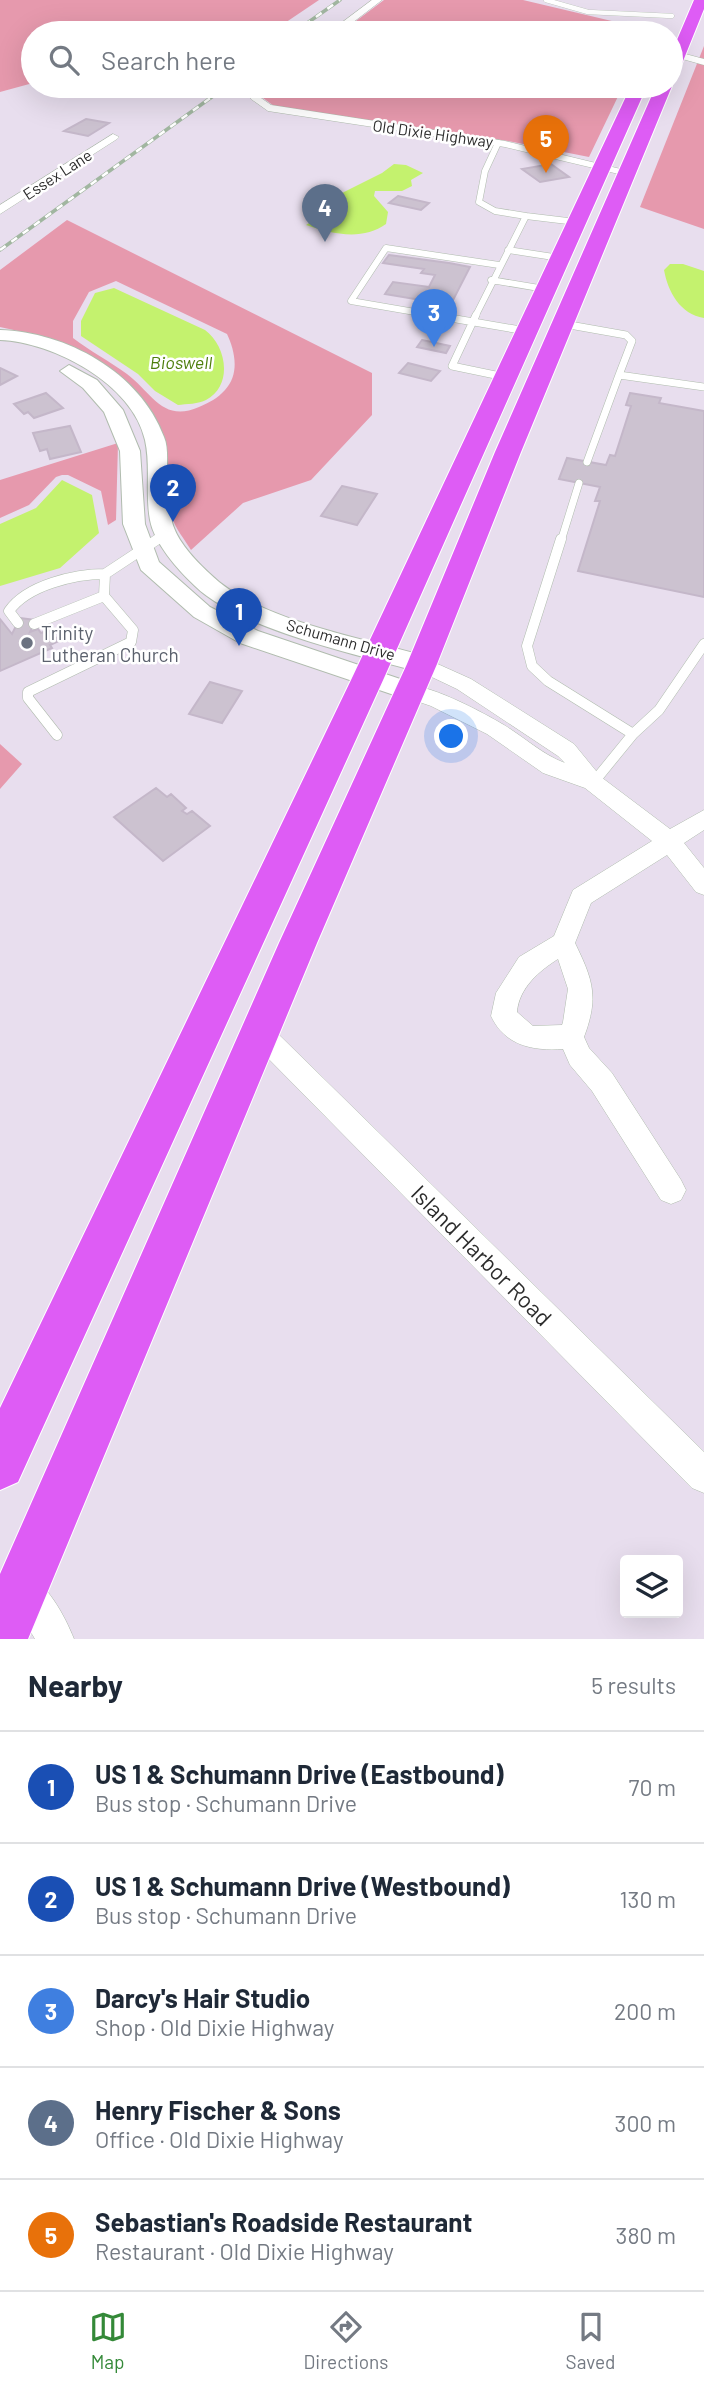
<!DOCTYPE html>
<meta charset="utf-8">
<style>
:root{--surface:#fff;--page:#f6f6f7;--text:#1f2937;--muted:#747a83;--line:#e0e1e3;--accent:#348938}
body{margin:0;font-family:Barlow,sans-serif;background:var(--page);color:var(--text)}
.controls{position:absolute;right:21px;bottom:21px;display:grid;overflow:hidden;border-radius:7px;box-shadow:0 7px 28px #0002}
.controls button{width:63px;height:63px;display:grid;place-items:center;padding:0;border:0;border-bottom:2px solid var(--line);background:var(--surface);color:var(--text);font:35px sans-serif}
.you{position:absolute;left:452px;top:737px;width:24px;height:24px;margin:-18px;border:5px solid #fff;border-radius:50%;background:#1a73e8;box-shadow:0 0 0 10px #1a73e833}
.badge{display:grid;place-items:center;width:46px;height:46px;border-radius:50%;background:var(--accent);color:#fff;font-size:23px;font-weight:700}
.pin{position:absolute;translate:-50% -58px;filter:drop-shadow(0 2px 4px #0008)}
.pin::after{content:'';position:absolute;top:37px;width:24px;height:21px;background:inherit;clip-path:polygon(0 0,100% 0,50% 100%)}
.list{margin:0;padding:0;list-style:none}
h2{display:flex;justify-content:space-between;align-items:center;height:91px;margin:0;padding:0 28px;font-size:30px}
h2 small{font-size:23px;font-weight:400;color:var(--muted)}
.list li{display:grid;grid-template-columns:46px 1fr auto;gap:21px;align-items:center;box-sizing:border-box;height:112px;padding:0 28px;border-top:2px solid var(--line)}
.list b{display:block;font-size:26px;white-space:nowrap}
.list p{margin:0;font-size:23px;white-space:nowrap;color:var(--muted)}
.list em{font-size:23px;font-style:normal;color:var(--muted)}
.icon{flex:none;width:38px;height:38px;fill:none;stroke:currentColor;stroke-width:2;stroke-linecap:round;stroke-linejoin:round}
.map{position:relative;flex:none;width:704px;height:1639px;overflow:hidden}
.search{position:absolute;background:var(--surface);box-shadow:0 7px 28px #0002;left:21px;right:21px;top:21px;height:77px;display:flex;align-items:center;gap:18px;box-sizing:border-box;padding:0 24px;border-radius:38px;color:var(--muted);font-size:26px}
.sheet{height:651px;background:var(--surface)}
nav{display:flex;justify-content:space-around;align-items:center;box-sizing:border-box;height:98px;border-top:2px solid var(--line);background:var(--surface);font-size:19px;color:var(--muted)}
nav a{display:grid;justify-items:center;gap:4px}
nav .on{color:var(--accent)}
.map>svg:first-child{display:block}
.green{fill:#e699ad;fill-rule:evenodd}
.water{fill:#c4f26e}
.building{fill:#ccc2d0;stroke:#c4b7c9;stroke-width:2}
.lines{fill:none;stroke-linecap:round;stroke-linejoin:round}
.service-far3-casing{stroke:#b0bcae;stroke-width:5}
.service-far2-casing{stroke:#b0bcae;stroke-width:7}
.service-far1-casing{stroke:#b0bcae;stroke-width:8}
.service-casing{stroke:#b0bcae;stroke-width:11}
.minor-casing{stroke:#b0bcae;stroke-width:1}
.tertiary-casing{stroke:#b0bcae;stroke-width:2}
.primary-casing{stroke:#fff;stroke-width:2}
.service-far3{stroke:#fff;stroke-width:4.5}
.service-far2{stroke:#fff;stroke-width:6}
.service-far1{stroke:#fff;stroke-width:7}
.service{stroke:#fff;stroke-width:10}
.minor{fill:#fff;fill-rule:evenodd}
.tertiary{fill:#fff;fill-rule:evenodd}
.primary{fill:#de5cf5;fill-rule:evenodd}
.rail-casing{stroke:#a1b6a0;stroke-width:3.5}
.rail{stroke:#fff;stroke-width:2.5;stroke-dasharray:7;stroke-linecap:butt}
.worship-dot{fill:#6b7280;stroke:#fff;stroke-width:2.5}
.labels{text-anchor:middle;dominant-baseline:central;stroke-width:5;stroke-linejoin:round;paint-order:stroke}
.far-street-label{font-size:16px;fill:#2c2c2c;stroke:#fff}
.far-water-label{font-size:18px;font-style:italic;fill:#4d7e0c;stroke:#fff}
.worship-label{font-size:19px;fill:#5b616d;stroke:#fff;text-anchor:start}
.near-street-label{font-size:23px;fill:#2c2c2c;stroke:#fff}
</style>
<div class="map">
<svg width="704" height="1639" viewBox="0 0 704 1639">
<rect width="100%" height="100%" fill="#e8deee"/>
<path class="green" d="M0,0H319L270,33H33V83L0,92Z
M384,0H523L654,31L653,33H340Z
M704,46V229L640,207Z
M270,86H623L589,157L508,141L274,106L263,98V91Z
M67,220L372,373V415L311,480L243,503L191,550C185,540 175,528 172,517C165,488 171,454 159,426C133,365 60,339 0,327V270ZM116,281L227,334C235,351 240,374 225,390C217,399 210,402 199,407C163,423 152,393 127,374C109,361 90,351 73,338V321L89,292Z
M118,443L116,520L108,525L101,491L68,475H62L56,477L29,505L0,518V480Z
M0,744L22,764L0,789Z"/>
<path class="water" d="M394,164L406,165L423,173L411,180L412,186L402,191H375L374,196L388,212L386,224C363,241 331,234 306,225L317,218L316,212L334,197L382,173Z
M670,264H683L704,271V318C680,314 668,292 664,270Z
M114,288L205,330C226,345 234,385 206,400C199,404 186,404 178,405L155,391L138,374L81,336V321L95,293Z
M62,480L92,495L99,533L60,568L0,586V524L36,508Z"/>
<path class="building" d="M86,119L109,123L88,136L64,131Z
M551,164L569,177L540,182L522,169Z
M398,196L429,203L421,210L389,203Z
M389,255L449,263L470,267L448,310L418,305L421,300L385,294L393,282L429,287L435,275L421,273L424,269L383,263Z
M422,340L450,346L446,353L417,347Z
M408,363L440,371L431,381L399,373Z
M0,368L17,376L0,385Z
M46,393L63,408L34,418L28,412L24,414L14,404Z
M630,393L661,398L659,403L704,411V597L578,571L600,501H595L600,487L559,479L567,458L606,465L610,455L615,456L631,406L626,405Z
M70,426L81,452L50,459L47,449L40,451L33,433Z
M342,486L377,494L357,525L321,516Z
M20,618L36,620L30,632L38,629L41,633L49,630L59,641L50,645L52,648L0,671V619L12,634Z
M210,682L242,691L222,723L189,714Z
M156,788L167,797L171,794L186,808L182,811L187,814L192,811L210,826L163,861L114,817Z"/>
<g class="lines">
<g class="service-far3-casing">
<path id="service-far3" d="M546,0L588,12L672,16"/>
</g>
<g class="service-far2-casing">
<path id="service-far2" d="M498,143L485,171L479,202L495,211L526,216
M508,250L560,258
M491,280L545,289
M444,317L351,301L386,248L499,265
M475,317L526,216L576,222"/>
</g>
<g class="service-far1-casing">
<path id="service-far1" d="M433,315L526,331
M476,315L452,366L505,377
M564,324L626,335L632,341L619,375L704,387
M587,462L619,375
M156,541L166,534
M561,541L579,483"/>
</g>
<g class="service-casing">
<path id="service" d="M561,539L527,646L532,666L548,681L633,734
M18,623L9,611C27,585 75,574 105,574
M34,624L104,596
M57,735L28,698V692L131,642L133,630L104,596L105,574L158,539
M593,783L633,734L659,710L704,644"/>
</g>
<g class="minor-casing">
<path id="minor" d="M372,0H382L339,33H328Z
M678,52L704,59V65L675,57L673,55Z
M257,86H268L261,92V98L271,105L505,141L633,172L627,176L505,147L268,111L251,99V91Z
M113,134L119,137L117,139L0,214V205Z
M422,657L471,679L574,744L601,777L670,829L704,810V830L684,843L704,868V895L696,892L667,855L591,903L575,943C593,980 599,997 584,1037L589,1048L612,1073L681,1180L686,1190L681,1200L671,1204L661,1200L592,1091L570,1065L563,1049C533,1051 505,1046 491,1016L496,993L519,957L554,936L573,890L652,841L585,788L543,773L487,734L431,706L402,696L399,691L402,686C423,680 484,713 504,725C524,737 543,755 565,763L558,756L457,689L415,669L412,664L415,659ZM558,959L568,989L563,1022L562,1025L533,1026L517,1012C519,988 539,971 558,959Z
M260,1021L269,1025L704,1452V1493L692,1488L251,1041L247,1033L251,1025Z
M23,1571C46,1581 65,1616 74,1639H35L5,1589L10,1576Z"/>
</g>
<g class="tertiary-casing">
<path id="tertiary" d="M0,330C66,332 140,372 164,437C168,446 167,459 167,469C169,486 168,506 172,522C177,541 195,560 209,573C258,622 365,638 431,658L434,664L431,670L422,673C360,655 240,630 195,586C178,570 154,543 150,520C145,494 151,466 145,440C133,384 53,342 0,340Z
M69,365L97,380L123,410L140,451L145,524L159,562L210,607L258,631L418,685L422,691L418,697L409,700L400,697L240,643L194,617L141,570L123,524L120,451L104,412L83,388L60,371Z"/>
</g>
<g class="primary-casing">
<path id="primary" d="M694,0H704V9L679,71L671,76V54Z
M671,84L672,86L521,452L437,664L317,943L28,1639H0V1574L279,943L407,664L495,452L656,86Z
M631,86H647L384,678L18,1482L0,1490V1408L352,678Z"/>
</g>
<use href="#service-far3" class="service-far3"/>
<use href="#service-far2" class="service-far2"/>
<use href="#service-far1" class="service-far1"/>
<use href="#service" class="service"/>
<use href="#minor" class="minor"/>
<use href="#tertiary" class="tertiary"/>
<use href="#primary" class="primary"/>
<g class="rail-casing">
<path id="rail" d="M293,33L340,0
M0,250L227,86"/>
</g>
<use href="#rail" class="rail"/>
</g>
<circle class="worship-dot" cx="27" cy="643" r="7"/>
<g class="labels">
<g class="far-street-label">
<text transform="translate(433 133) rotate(8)">Old Dixie Highway</text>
<text transform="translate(57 174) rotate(-33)">Essex Lane</text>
<text transform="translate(341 639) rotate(16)">Schumann Drive</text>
</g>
<g class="far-water-label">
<text x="181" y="362">Bioswell</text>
</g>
<g class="worship-label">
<text x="41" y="632">Trinity<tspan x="41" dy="22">Lutheran Church</tspan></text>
</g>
<g class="near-street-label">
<text transform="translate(482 1255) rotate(45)">Island Harbor Road</text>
</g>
</g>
</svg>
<div class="controls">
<button><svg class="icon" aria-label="layers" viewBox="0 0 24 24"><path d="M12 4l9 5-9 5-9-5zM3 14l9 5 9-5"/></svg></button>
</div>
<div class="you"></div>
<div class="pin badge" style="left:239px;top:646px;background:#1a4fb4">1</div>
<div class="pin badge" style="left:173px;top:522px;background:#1a4fb4">2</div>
<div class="pin badge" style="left:434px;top:347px;background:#3f7fe0">3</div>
<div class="pin badge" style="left:325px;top:242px;background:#5c6f8a">4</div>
<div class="pin badge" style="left:546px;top:173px;background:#e8710a">5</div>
<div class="search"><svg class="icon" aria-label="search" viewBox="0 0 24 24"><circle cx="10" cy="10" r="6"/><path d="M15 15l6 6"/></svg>Search here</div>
</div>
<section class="sheet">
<h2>Nearby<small>5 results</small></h2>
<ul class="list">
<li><span class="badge" style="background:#1a4fb4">1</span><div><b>US 1 &amp; Schumann Drive (Eastbound)</b><p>Bus stop · Schumann Drive</p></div><em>70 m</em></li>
<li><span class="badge" style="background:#1a4fb4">2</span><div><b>US 1 &amp; Schumann Drive (Westbound)</b><p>Bus stop · Schumann Drive</p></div><em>130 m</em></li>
<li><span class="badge" style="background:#3f7fe0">3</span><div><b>Darcy's Hair Studio</b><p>Shop · Old Dixie Highway</p></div><em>200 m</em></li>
<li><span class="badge" style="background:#5c6f8a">4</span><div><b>Henry Fischer &amp; Sons</b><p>Office · Old Dixie Highway</p></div><em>300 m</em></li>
<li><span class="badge" style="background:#e8710a">5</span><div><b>Sebastian's Roadside Restaurant</b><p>Restaurant · Old Dixie Highway</p></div><em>380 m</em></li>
</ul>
</section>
<nav>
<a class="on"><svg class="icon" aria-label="map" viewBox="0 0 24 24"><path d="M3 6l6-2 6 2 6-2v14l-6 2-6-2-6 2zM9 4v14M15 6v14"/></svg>Map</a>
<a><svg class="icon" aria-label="directions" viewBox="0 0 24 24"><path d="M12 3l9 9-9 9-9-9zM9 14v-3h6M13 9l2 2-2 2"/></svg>Directions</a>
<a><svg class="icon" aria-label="saved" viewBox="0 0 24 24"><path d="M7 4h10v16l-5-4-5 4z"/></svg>Saved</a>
</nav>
